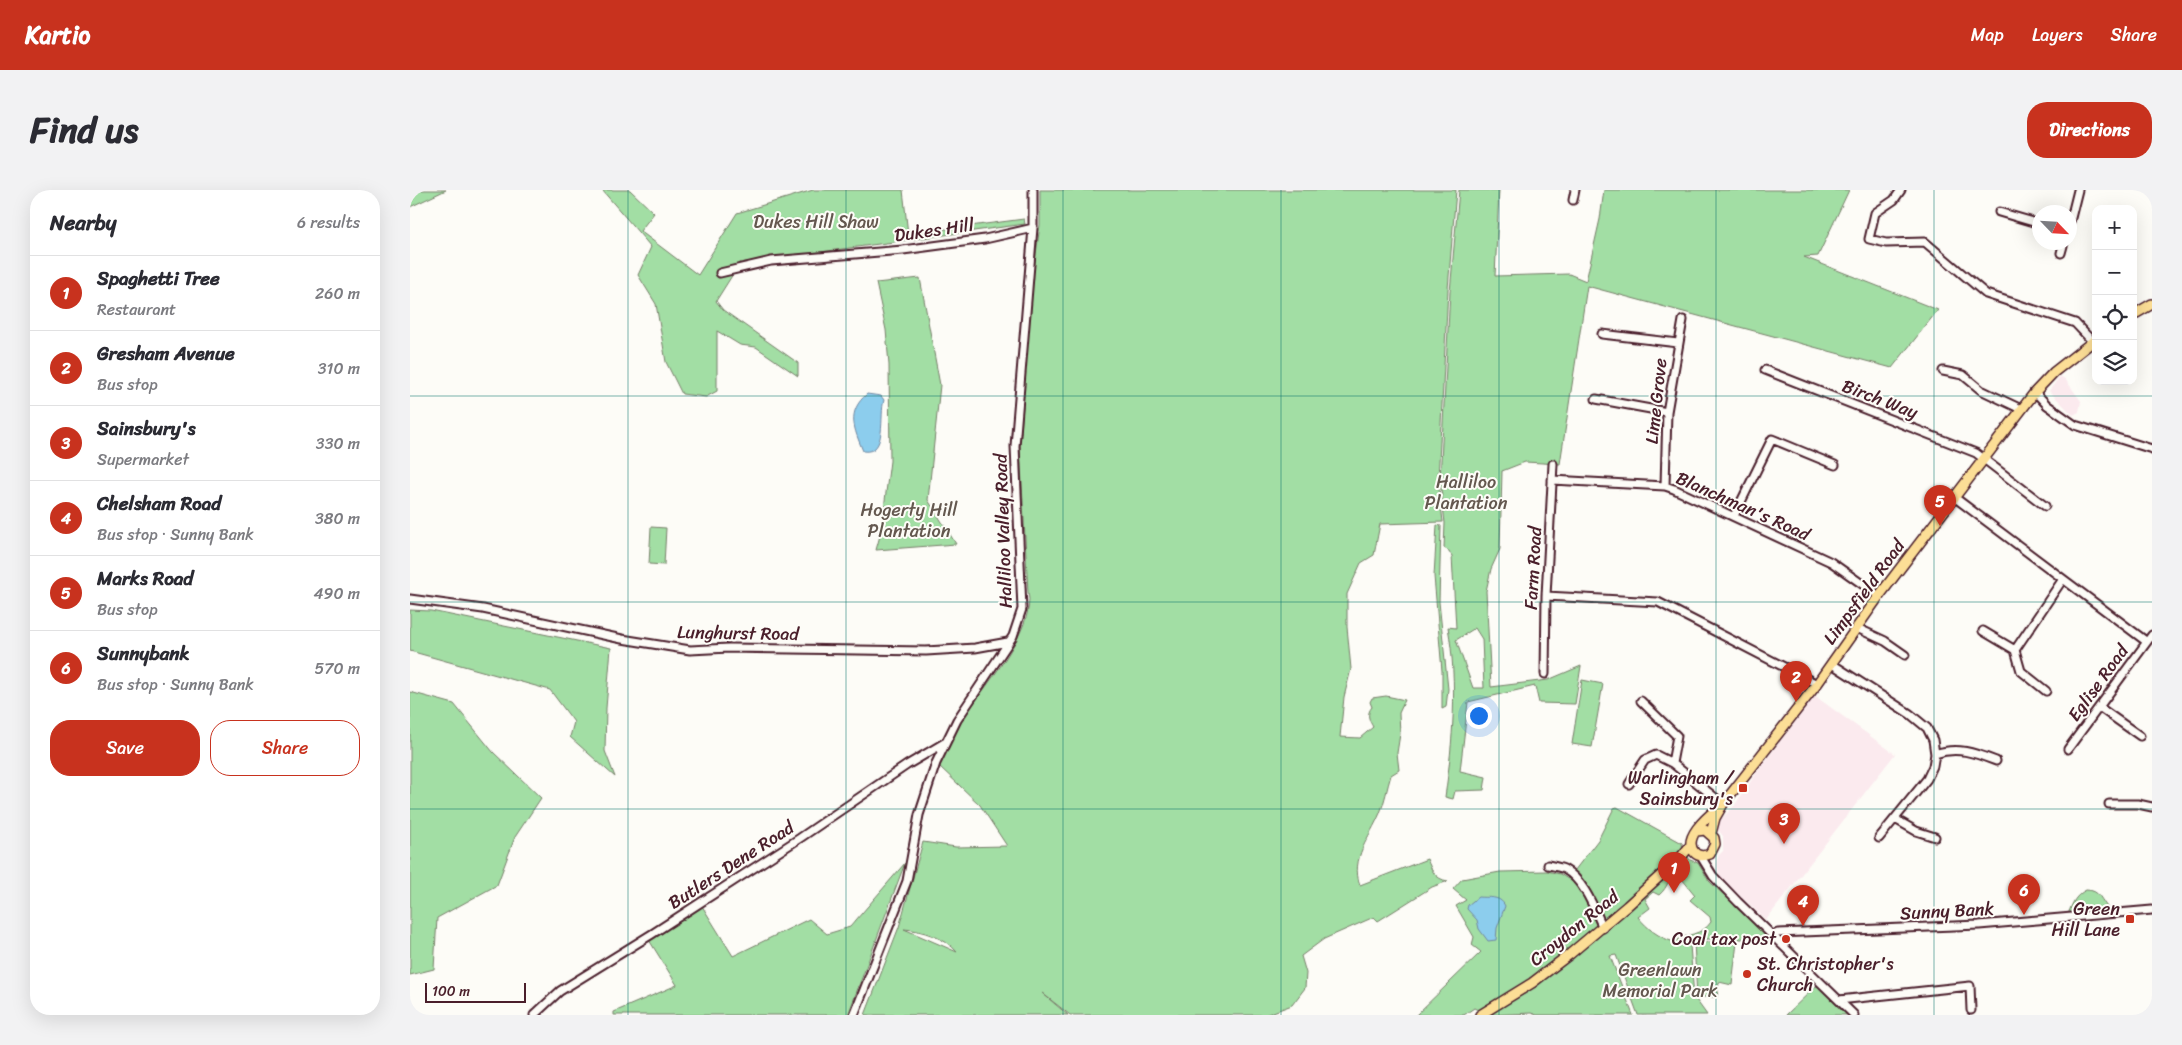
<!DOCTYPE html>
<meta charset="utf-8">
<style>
:root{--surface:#fff;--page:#f2f2f3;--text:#2b2b33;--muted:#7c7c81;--line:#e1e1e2;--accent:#c8321e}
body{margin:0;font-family:Sriracha,sans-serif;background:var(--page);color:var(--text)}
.controls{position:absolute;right:15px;top:15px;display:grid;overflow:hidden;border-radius:10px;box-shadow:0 5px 20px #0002}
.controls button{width:45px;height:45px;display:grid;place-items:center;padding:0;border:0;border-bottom:1px solid var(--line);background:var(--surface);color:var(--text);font:25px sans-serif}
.compass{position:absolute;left:1622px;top:15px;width:45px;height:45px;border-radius:50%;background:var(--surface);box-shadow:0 5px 20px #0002;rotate:115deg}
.scale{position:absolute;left:15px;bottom:12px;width:101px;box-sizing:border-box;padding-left:5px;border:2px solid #4a1f2b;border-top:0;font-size:14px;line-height:18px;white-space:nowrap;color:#4a1f2b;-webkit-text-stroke:4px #fdfcf7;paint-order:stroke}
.you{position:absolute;left:1068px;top:525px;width:18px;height:18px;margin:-12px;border:4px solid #fff;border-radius:50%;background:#1a73e8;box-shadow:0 0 0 8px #1a73e833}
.badge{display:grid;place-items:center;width:32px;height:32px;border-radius:50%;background:var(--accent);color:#fff;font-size:16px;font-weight:700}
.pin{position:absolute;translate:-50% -41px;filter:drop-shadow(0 1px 2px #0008)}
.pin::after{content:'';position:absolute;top:26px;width:18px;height:15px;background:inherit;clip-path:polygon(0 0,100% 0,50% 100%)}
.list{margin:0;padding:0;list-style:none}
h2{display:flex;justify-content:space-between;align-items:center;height:65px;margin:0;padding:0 20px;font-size:21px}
h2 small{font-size:16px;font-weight:400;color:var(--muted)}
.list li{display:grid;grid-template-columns:32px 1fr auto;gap:15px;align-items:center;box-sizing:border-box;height:75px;padding:0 20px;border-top:1px solid var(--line)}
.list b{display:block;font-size:19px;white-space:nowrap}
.list p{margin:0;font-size:16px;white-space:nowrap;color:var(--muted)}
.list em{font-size:16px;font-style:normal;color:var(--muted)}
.actions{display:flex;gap:10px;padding:15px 20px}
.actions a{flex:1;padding:11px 0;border:1px solid var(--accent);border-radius:20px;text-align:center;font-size:18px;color:var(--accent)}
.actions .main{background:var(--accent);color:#fff}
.icon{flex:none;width:28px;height:28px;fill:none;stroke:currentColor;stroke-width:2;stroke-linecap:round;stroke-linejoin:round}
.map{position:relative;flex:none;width:1742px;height:825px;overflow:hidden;border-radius:20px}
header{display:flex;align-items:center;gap:30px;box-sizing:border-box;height:70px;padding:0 25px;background:var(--accent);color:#fff}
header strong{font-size:24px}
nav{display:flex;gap:28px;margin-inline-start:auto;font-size:18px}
.intro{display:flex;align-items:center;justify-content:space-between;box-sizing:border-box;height:120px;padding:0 30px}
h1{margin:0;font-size:35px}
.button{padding:12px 22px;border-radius:20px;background:var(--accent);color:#fff;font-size:18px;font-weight:700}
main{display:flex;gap:30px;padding:0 30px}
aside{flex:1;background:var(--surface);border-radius:20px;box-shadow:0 5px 20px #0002}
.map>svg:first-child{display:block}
.built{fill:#fbeaee}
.green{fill:#a2dea4;stroke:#767e68;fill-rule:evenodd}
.water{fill:#8ccded;stroke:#72879f}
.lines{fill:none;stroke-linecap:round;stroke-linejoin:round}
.minor-casing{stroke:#4a1f2b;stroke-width:11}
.major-casing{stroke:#4a1f2b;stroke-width:12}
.minor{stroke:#fdfcf7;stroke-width:7}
.major{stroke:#fcde96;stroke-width:9}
.grid{fill:none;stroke:#0f766e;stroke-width:1;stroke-opacity:0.55}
.poi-dot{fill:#c8321e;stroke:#fdfcf7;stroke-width:2}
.labels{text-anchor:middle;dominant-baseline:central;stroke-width:4;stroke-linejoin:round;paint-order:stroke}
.park-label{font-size:18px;fill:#64584f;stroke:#fdfcf7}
.street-label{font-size:18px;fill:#4a1f2b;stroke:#fdfcf7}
.poi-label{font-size:18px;fill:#4a1f2b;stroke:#fdfcf7;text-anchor:end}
</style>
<header>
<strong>Kartio</strong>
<nav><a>Map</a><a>Layers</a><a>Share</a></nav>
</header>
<div class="intro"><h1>Find us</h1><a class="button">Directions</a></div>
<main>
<aside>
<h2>Nearby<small>6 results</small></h2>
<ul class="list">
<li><span class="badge">1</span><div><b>Spaghetti Tree</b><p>Restaurant</p></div><em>260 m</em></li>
<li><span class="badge">2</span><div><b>Gresham Avenue</b><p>Bus stop</p></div><em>310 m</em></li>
<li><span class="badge">3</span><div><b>Sainsbury's</b><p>Supermarket</p></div><em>330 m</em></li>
<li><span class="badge">4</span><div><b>Chelsham Road</b><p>Bus stop · Sunny Bank</p></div><em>380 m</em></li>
<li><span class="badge">5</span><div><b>Marks Road</b><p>Bus stop</p></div><em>490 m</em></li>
<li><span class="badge">6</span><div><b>Sunnybank</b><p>Bus stop · Sunny Bank</p></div><em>570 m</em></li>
</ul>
<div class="actions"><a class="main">Save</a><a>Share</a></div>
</aside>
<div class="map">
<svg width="1742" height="825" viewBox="0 0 1742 825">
<rect width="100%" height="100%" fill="#fdfcf7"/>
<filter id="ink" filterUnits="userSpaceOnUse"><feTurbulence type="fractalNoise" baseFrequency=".02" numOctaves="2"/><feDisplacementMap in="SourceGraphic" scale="10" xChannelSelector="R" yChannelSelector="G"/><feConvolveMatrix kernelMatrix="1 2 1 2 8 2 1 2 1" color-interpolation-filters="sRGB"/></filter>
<g filter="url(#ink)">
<path class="built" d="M1650,186L1655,189L1671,211L1669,222L1663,225L1639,201Z
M1405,506L1485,564L1356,730L1312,688L1307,679L1306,672L1309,665L1313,661V646L1307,639L1312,628L1324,616L1349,579Z"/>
<path class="green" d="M0,0H36L0,17Z
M192,0H220L244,23L230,41L288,85L327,23L403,0H493L498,44L614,29L615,34L330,73L306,111L313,120L388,173V186L346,157L330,155L307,141V201L296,207L272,204L256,172L246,114L228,85L241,57Z
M630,0H1046L1038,99L1028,290L1033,332L970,334L964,365L951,373L937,404V437L941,479L934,507L930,547L950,548L963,537C959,530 956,524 962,517L960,512L962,508L976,506L995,510L989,523L990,544L987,563L989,580L981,585C977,598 975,611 970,623C960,647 940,669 950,695L1017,669C1022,681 1025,689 1038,691L1022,697L968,731L964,727L914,749L891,766L896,783L895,798L882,815L855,825H660L632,803L658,825H455L489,737L513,652L546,657L597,656L570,615L529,576C536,561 542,545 551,532C570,501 627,439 618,402L610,257L621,101L630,35ZM494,739C511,740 536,748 547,762Z
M1049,0H1089L1085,86L1159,84L1176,91L1190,29L1194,0H1439L1408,66L1394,67L1528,120L1482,178L1177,96L1150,274L1115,272L1092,281L1090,359L1081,379L1076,401L1081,497L1138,490L1171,476L1165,514L1129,513L1125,496L1058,512L1050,581L1076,587L1074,600L1045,601L1043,609L1035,607C1043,551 1048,494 1038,437L1046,438L1042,366L1039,361L1034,358L1035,333L1030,290L1040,102ZM1065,438L1072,449L1074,498H1063L1046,450Z
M510,88L530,195L518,310L546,354L466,360L471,342L480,271L479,175L476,140L466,93Z
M1027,335L1031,336L1029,412L1038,499L1036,517L1032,519V481L1024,386Z
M241,337L256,338L254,375L239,374Z
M0,420L21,421L201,458L196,518L195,561L205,587L160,547L164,532L140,500L0,461Z
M1172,490L1193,494L1182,557L1162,554Z
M0,502L44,514L83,562L131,608L105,647L87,695L27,728L24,779L0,785Z
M1207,617L1272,653L1273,660L1280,670L1288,673L1299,691L1361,749H1298L1276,752L1280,755L1284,807L1297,825H1228L1206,765L1200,766L1223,825H1127L1121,823L1078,825L1064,818L1054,825H1006L1071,762L1062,755L1064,747L1046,716L1056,710L1043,699L1052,689L1090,682L1137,681L1150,684L1158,689L1188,650L1204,618ZM1268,677L1272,689L1285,705L1280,710L1300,727L1301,732C1292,746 1276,743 1264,752C1248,747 1238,739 1228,727L1240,718L1235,709L1243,702L1249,705C1259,697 1259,685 1268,677Z
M495,673L438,825H204V822L267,795L239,750L292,716L323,766L399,729L417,744L440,737Z
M1676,700C1691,700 1690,711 1700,720L1658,724C1663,712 1665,706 1676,700Z
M1284,752H1327L1322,795L1309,792L1307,807H1287Z
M1409,795L1439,825H1376L1405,797Z"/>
<path class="water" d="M457,204L471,206L474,210C469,225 478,265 453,261C444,239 436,222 457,204Z
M1068,707C1078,708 1090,705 1095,716L1087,738L1086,750L1078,751L1069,739L1067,730L1057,719L1058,715Z"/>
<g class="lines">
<g class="minor-casing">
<path id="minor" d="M1491,0L1484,10L1465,23L1459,49L1476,53L1515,52L1576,104L1665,133L1682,151
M1163,10L1165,0
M1589,22L1630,34
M1660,32L1668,0
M1651,63L1654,52
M310,83L361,71L493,60L575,49L623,38
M1192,144L1268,153
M1355,180L1566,263L1635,316
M1533,181L1553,185L1571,200L1611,219
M1625,202L1637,215L1665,235L1742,259
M1186,209L1257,222
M1142,290L1255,296L1264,299L1421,372L1469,406
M1255,296L1257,222L1273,130
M1544,307L1737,452
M1324,326L1362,249L1425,275
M1136,406L1248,412L1407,494
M0,409L73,419L212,449L280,460L319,458L516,461L565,458L598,452
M1447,438L1475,451L1495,465
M1573,441L1605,460
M1422,474L1500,524L1517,538L1523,550L1525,564L1523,576L1517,589L1469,648
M1135,484L1136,406L1143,274
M1636,501L1611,481L1605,460L1653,389
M1231,511L1267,546L1262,573L1313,614
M1689,517L1730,546
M1658,559L1742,445
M1525,564C1547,556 1565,563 1586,571
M1219,594L1235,570L1246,565L1262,573
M1699,614H1728L1742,617
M1485,629L1506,641L1525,647
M1290,665L1303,686L1328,712L1444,825
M1138,675C1143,676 1149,677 1154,679C1174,690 1184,718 1193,738
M1364,745L1368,743L1569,735L1742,720
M1429,810L1560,796L1561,820
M124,825L150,801L242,744L390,648L497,575L536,552
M444,825L497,691L509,625L526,573L547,530L603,446L612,419L605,256L623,38V0"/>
</g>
<g class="major-casing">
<path id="major" d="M1723,125L1742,114
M1287,641L1295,640L1304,648L1305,654L1300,664C1295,666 1289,667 1285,663C1271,649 1297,627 1307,619
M1301,643L1305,628L1313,614L1407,494L1469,406L1625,202L1644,182L1686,149
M1070,825L1122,793L1160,764L1217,716L1271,667L1280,656"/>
</g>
<use href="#minor" class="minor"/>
<use href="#major" class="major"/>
</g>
</g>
<path class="grid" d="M218,0V825M436,0V825M653,0V825M871,0V825M1089,0V825M1306,0V825M1524,0V825M0,206H1742M0,412H1742M0,619H1742"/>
<g class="poi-dot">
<rect x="1328" y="593" width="10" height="10" rx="2.5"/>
<rect x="1715" y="724" width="10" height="10" rx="2.5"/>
<circle cx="1376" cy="749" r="5"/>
<circle cx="1337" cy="784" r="5"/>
</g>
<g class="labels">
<g class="park-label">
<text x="406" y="32">Dukes Hill Shaw</text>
<text x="1056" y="292">Halliloo<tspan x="1056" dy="21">Plantation</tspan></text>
<text x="499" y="320">Hogerty Hill<tspan x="499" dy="21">Plantation</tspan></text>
<text x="1250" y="780">Greenlawn<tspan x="1250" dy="21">Memorial Park</tspan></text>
</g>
<g class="street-label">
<text transform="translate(524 40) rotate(-8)">Dukes Hill</text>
<text transform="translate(1470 209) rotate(21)">Birch Way</text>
<text transform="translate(1246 211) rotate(-84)">Lime Grove</text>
<text transform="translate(1333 316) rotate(24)">Blanchman's Road</text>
<text transform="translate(593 341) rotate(-92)">Halliloo Valley Road</text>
<text transform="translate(1123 378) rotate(-87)">Farm Road</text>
<text transform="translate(1454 402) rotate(-54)">Limpsfield Road</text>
<text transform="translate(328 443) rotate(1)">Lunghurst Road</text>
<text transform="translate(1688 493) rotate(-54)">Eglise Road</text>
<text transform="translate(321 675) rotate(-33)">Butlers Dene Road</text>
<text transform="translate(1537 721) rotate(-3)">Sunny Bank</text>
<text transform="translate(1164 738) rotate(-39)">Croydon Road</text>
</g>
<g class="poi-label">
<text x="1323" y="588">Warlingham /<tspan x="1323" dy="21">Sainsbury's</tspan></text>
<text x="1710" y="719">Green<tspan x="1710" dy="21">Hill Lane</tspan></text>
<text x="1366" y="749">Coal tax post</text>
<text x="1347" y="774" text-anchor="start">St. Christopher's<tspan x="1347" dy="21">Church</tspan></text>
</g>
</g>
</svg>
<div class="controls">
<button>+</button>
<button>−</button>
<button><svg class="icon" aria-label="locate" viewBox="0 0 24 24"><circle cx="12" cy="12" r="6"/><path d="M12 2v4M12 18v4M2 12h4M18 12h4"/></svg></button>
<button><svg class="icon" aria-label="layers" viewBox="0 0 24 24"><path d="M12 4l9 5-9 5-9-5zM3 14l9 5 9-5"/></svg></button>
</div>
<svg class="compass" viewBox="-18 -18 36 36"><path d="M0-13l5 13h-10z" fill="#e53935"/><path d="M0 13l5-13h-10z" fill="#7c7c81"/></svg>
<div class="scale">100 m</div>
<div class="you"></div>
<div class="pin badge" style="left:1264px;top:703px">1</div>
<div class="pin badge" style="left:1386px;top:512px">2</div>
<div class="pin badge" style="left:1374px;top:654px">3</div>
<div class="pin badge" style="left:1393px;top:736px">4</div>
<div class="pin badge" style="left:1530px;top:336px">5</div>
<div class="pin badge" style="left:1614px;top:725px">6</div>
</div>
</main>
